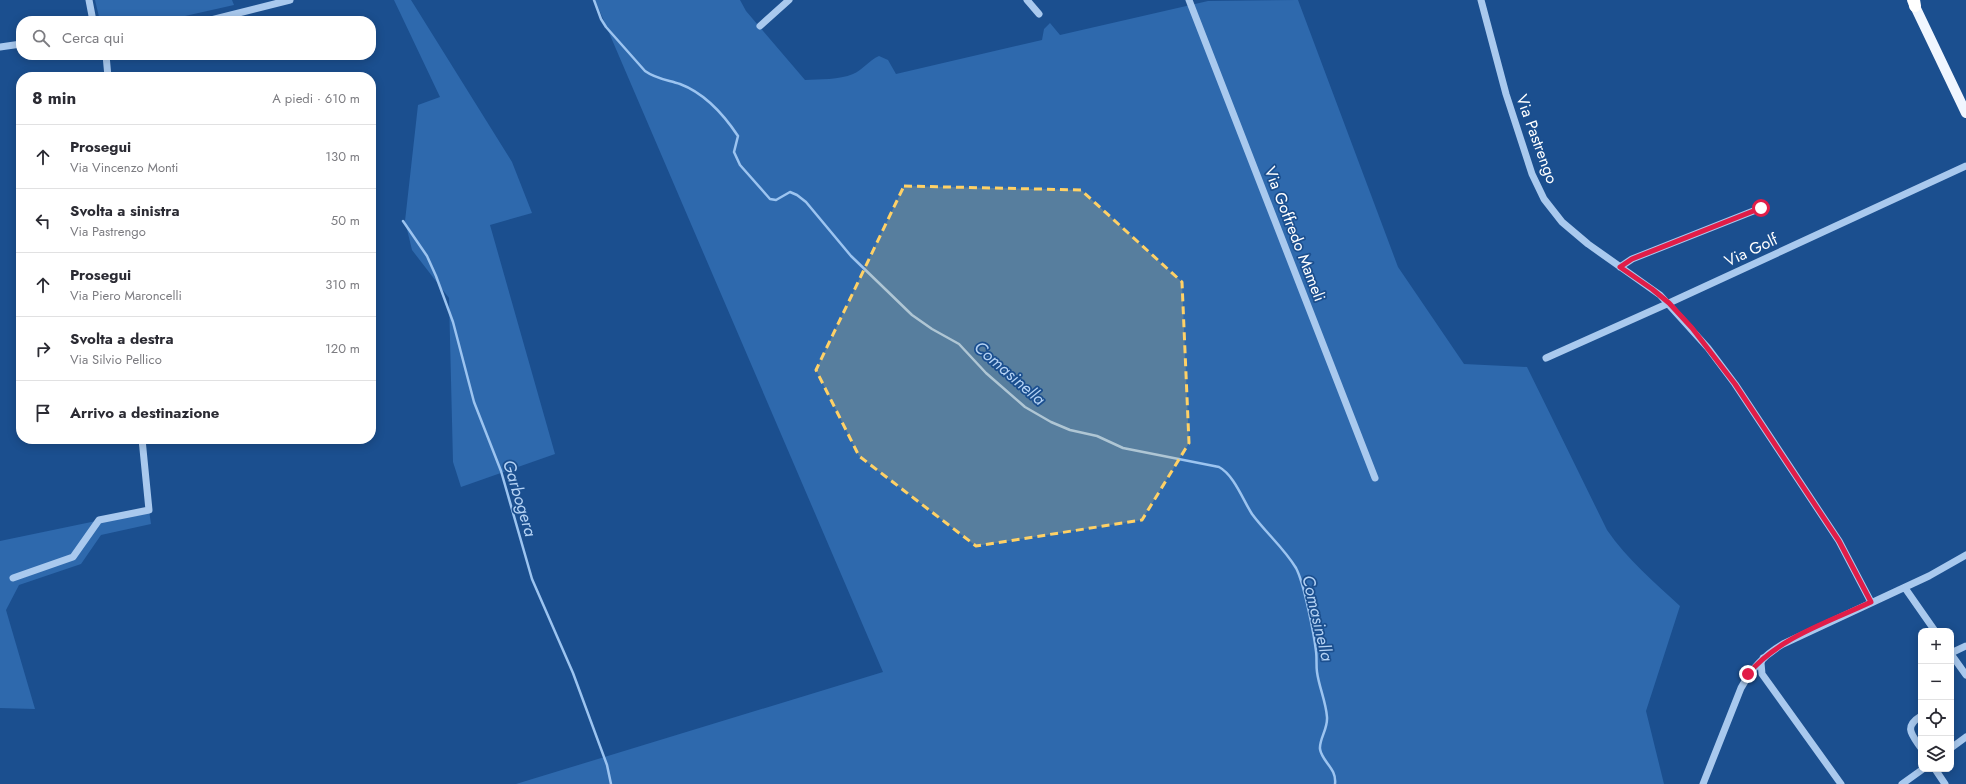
<!DOCTYPE html>
<html lang="it">
<meta charset="utf-8">
<style>
:root{--surface:#fff;--page:#f2f2f3;--text:#2b2b33;--muted:#7c7c81;--line:#e1e1e2}
body{margin:0;font-family:Jost,sans-serif;background:var(--page);color:var(--text)}
.controls{position:absolute;right:12px;bottom:12px;display:grid;overflow:hidden;border-radius:8px;box-shadow:0 2px 10px #0003}
.controls button{width:36px;height:36px;display:grid;place-items:center;padding:0;border:0;border-bottom:1px solid var(--line);background:var(--surface);color:var(--text);font:20px sans-serif}
.stop{position:absolute;width:12px;height:12px;margin:-9px;border:3px solid #e11d48;border-radius:50%;background:#fff}
.stop.end{background:#e11d48;border-color:#fff;box-shadow:0 1px 4px #0008}
.list{margin:0;padding:0;list-style:none}
h2{display:flex;justify-content:space-between;align-items:center;height:52px;margin:0;padding:0 16px;font-size:17px}
h2 small{font-size:13px;font-weight:400;color:var(--muted)}
.list li{display:grid;grid-template-columns:26px 1fr auto;gap:12px;align-items:center;box-sizing:border-box;height:64px;padding:0 16px;border-top:1px solid var(--line)}
.list b{display:block;font-size:15px;white-space:nowrap}
.list p{margin:0;font-size:13px;white-space:nowrap;color:var(--muted)}
.list em{font-size:13px;font-style:normal;color:var(--muted)}
.icon{flex:none;width:22px;height:22px;fill:none;stroke:currentColor;stroke-width:2;stroke-linecap:round;stroke-linejoin:round}
.map{position:relative;flex:none;width:1966px;height:784px;overflow:hidden}
.search{position:absolute;background:var(--surface);box-shadow:0 2px 10px #0003;left:16px;top:16px;width:360px;height:44px;display:flex;align-items:center;gap:10px;box-sizing:border-box;padding:0 14px;border-radius:16px;color:var(--muted);font-size:15px}
.panel{position:absolute;background:var(--surface);box-shadow:0 2px 10px #0003;left:16px;top:72px;width:360px;height:372px;border-radius:16px}
.map>svg:first-child{display:block}
.green{fill:#2e69ad}
.lines{fill:none;stroke-linecap:round;stroke-linejoin:round}
.stream{stroke:#9cc4f0;stroke-width:2.5}
.minor{stroke:#a9c9ee;stroke-width:7}
.major{stroke:#f0f6ff;stroke-width:10}
.highway{stroke:#fff;stroke-width:12}
.route{stroke:#e11d48;stroke-width:5}
.marked{fill:#ffd166;fill-opacity:0.2;stroke:#ffd166;stroke-width:3;stroke-dasharray:8 5;stroke-linejoin:round}
.labels{text-anchor:middle;dominant-baseline:central;stroke-width:3.5;stroke-linejoin:round;paint-order:stroke}
.street-label{font-size:16px;fill:#fff;stroke:#1b4f8f}
.water-label{font-size:17px;font-style:italic;fill:#b5d3f5;stroke:#1b4f8f}
</style>
<div class="map">
<svg width="1966" height="784" viewBox="0 0 1966 784">
<rect width="100%" height="100%" fill="#1b4f8f"/>
<path class="green" d="M95,0H232L234,5L185,16L127,21H100Z
M394,0H411L512,162L532,213L490,225L555,454L461,487L453,462L449,298L412,250L405,221L418,105L440,97Z
M595,0H740L746,11L805,80C820,79 839,80 853,74C863,70 869,60 879,56L888,60L896,74L1042,40L1044,29L1050,23L1060,35L1208,1L1298,0L1398,267L1464,364L1527,367L1607,530C1627,559 1655,583 1680,606L1646,711L1664,784H516L883,672Z
M149,510L151,524L101,535L81,564L19,585L6,610L35,709L0,708V541Z"/>
<g class="lines">
<path class="stream" d="M594,0L601,19L606,27L645,71C656,79 668,80 680,84C704,93 724,115 738,136L734,152L740,165L770,199L776,200L790,192L797,195L806,202L851,256L912,315L932,329L959,344L986,373L1025,407L1051,422L1070,430L1097,436L1123,448L1219,467C1234,475 1243,500 1252,514C1266,533 1284,548 1296,568C1304,583 1314,634 1316,651C1317,658 1316,665 1317,672C1319,687 1326,702 1327,717C1328,729 1319,739 1320,749C1322,762 1337,768 1335,784
M403,221L427,256L436,276L453,322L474,402L501,471L532,579L573,673L607,765L611,784"/>
<path class="minor" d="M89,0L93,21
M1027,0L1039,14
M1189,0L1375,478
M1481,0L1506,94L1532,174L1544,199L1562,222L1588,244L1660,295L1708,348L1735,384L1839,541L1871,602
M207,21L290,0
M760,26L789,0
M0,47L21,44
M106,55L108,77
M1620,267L1632,259L1761,208
M1546,358L1669,303L1966,166
M13,578L73,557L99,520L149,510L142,439
M1905,588L1935,631
M1951,653L1966,646
M1951,654L1966,675
M1763,658L1761,663L1762,674L1841,784
M1921,716C1903,727 1912,735 1921,748
M1951,748L1966,737
M1935,769L1945,784
M1703,784L1741,688C1751,669 1764,655 1783,644L1929,576L1966,555
M1902,784L1923,769"/>
<path class="major" d="M1912,0L1966,113"/>
<path class="highway" d="M1914,0L1915,6"/>
</g>
<g class="lines">
<path class="route" d="M1748,674C1779,637 1829,622 1871,602L1839,541L1735,384L1692,328L1669,303L1652,289L1620,267L1632,259L1761,208"/>
</g>
<path class="marked" d="M904,186L1081,190L1182,282L1189,443L1142,520L976,546L859,456L816,370Z"/>
<g class="labels">
<g class="street-label">
<text transform="translate(1537 139) rotate(70)">Via Pastrengo</text>
<text transform="translate(1295 234) rotate(69)">Via Goffredo Mameli</text>
<text transform="translate(1751 250) rotate(-25)">Via Golf</text>
</g>
<g class="water-label">
<text transform="translate(1010 373) rotate(41)">Comasinella</text>
<text transform="translate(520 498) rotate(73)">Garbogera</text>
<text transform="translate(1318 618) rotate(77)">Comasinella</text>
</g>
</g>
</svg>
<div class="controls">
<button>+</button>
<button>−</button>
<button><svg class="icon" aria-label="locate" viewBox="0 0 24 24"><circle cx="12" cy="12" r="6"/><path d="M12 2v4M12 18v4M2 12h4M18 12h4"/></svg></button>
<button><svg class="icon" aria-label="layers" viewBox="0 0 24 24"><path d="M12 4l9 5-9 5-9-5zM3 14l9 5 9-5"/></svg></button>
</div>
<div class="stop" style="left:1761px;top:208px"></div>
<div class="stop end" style="left:1748px;top:674px"></div>
<div class="search"><svg class="icon" aria-label="search" viewBox="0 0 24 24"><circle cx="10" cy="10" r="6"/><path d="M15 15l6 6"/></svg>Cerca qui</div>
<section class="panel">
<h2>8 min<small>A piedi · 610 m</small></h2>
<ul class="list">
<li><svg class="icon" aria-label="ahead" viewBox="0 0 24 24"><path d="M12 20V5M6 11l6-6 6 6"/></svg><div><b>Prosegui</b><p>Via Vincenzo Monti</p></div><em>130 m</em></li>
<li><svg class="icon" aria-label="left" viewBox="0 0 24 24"><path d="M17 20v-9H6M10 6l-5 5 5 5"/></svg><div><b>Svolta a sinistra</b><p>Via Pastrengo</p></div><em>50 m</em></li>
<li><svg class="icon" aria-label="ahead" viewBox="0 0 24 24"><path d="M12 20V5M6 11l6-6 6 6"/></svg><div><b>Prosegui</b><p>Via Piero Maroncelli</p></div><em>310 m</em></li>
<li><svg class="icon" aria-label="right" viewBox="0 0 24 24"><path d="M7 20v-9h11M14 6l5 5-5 5"/></svg><div><b>Svolta a destra</b><p>Via Silvio Pellico</p></div><em>120 m</em></li>
<li><svg class="icon" aria-label="arrive" viewBox="0 0 24 24"><path d="M6 21V4h12l-3 4 3 4H6"/></svg><div><b>Arrivo a destinazione</b></div></li>
</ul>
</section>
</div>
